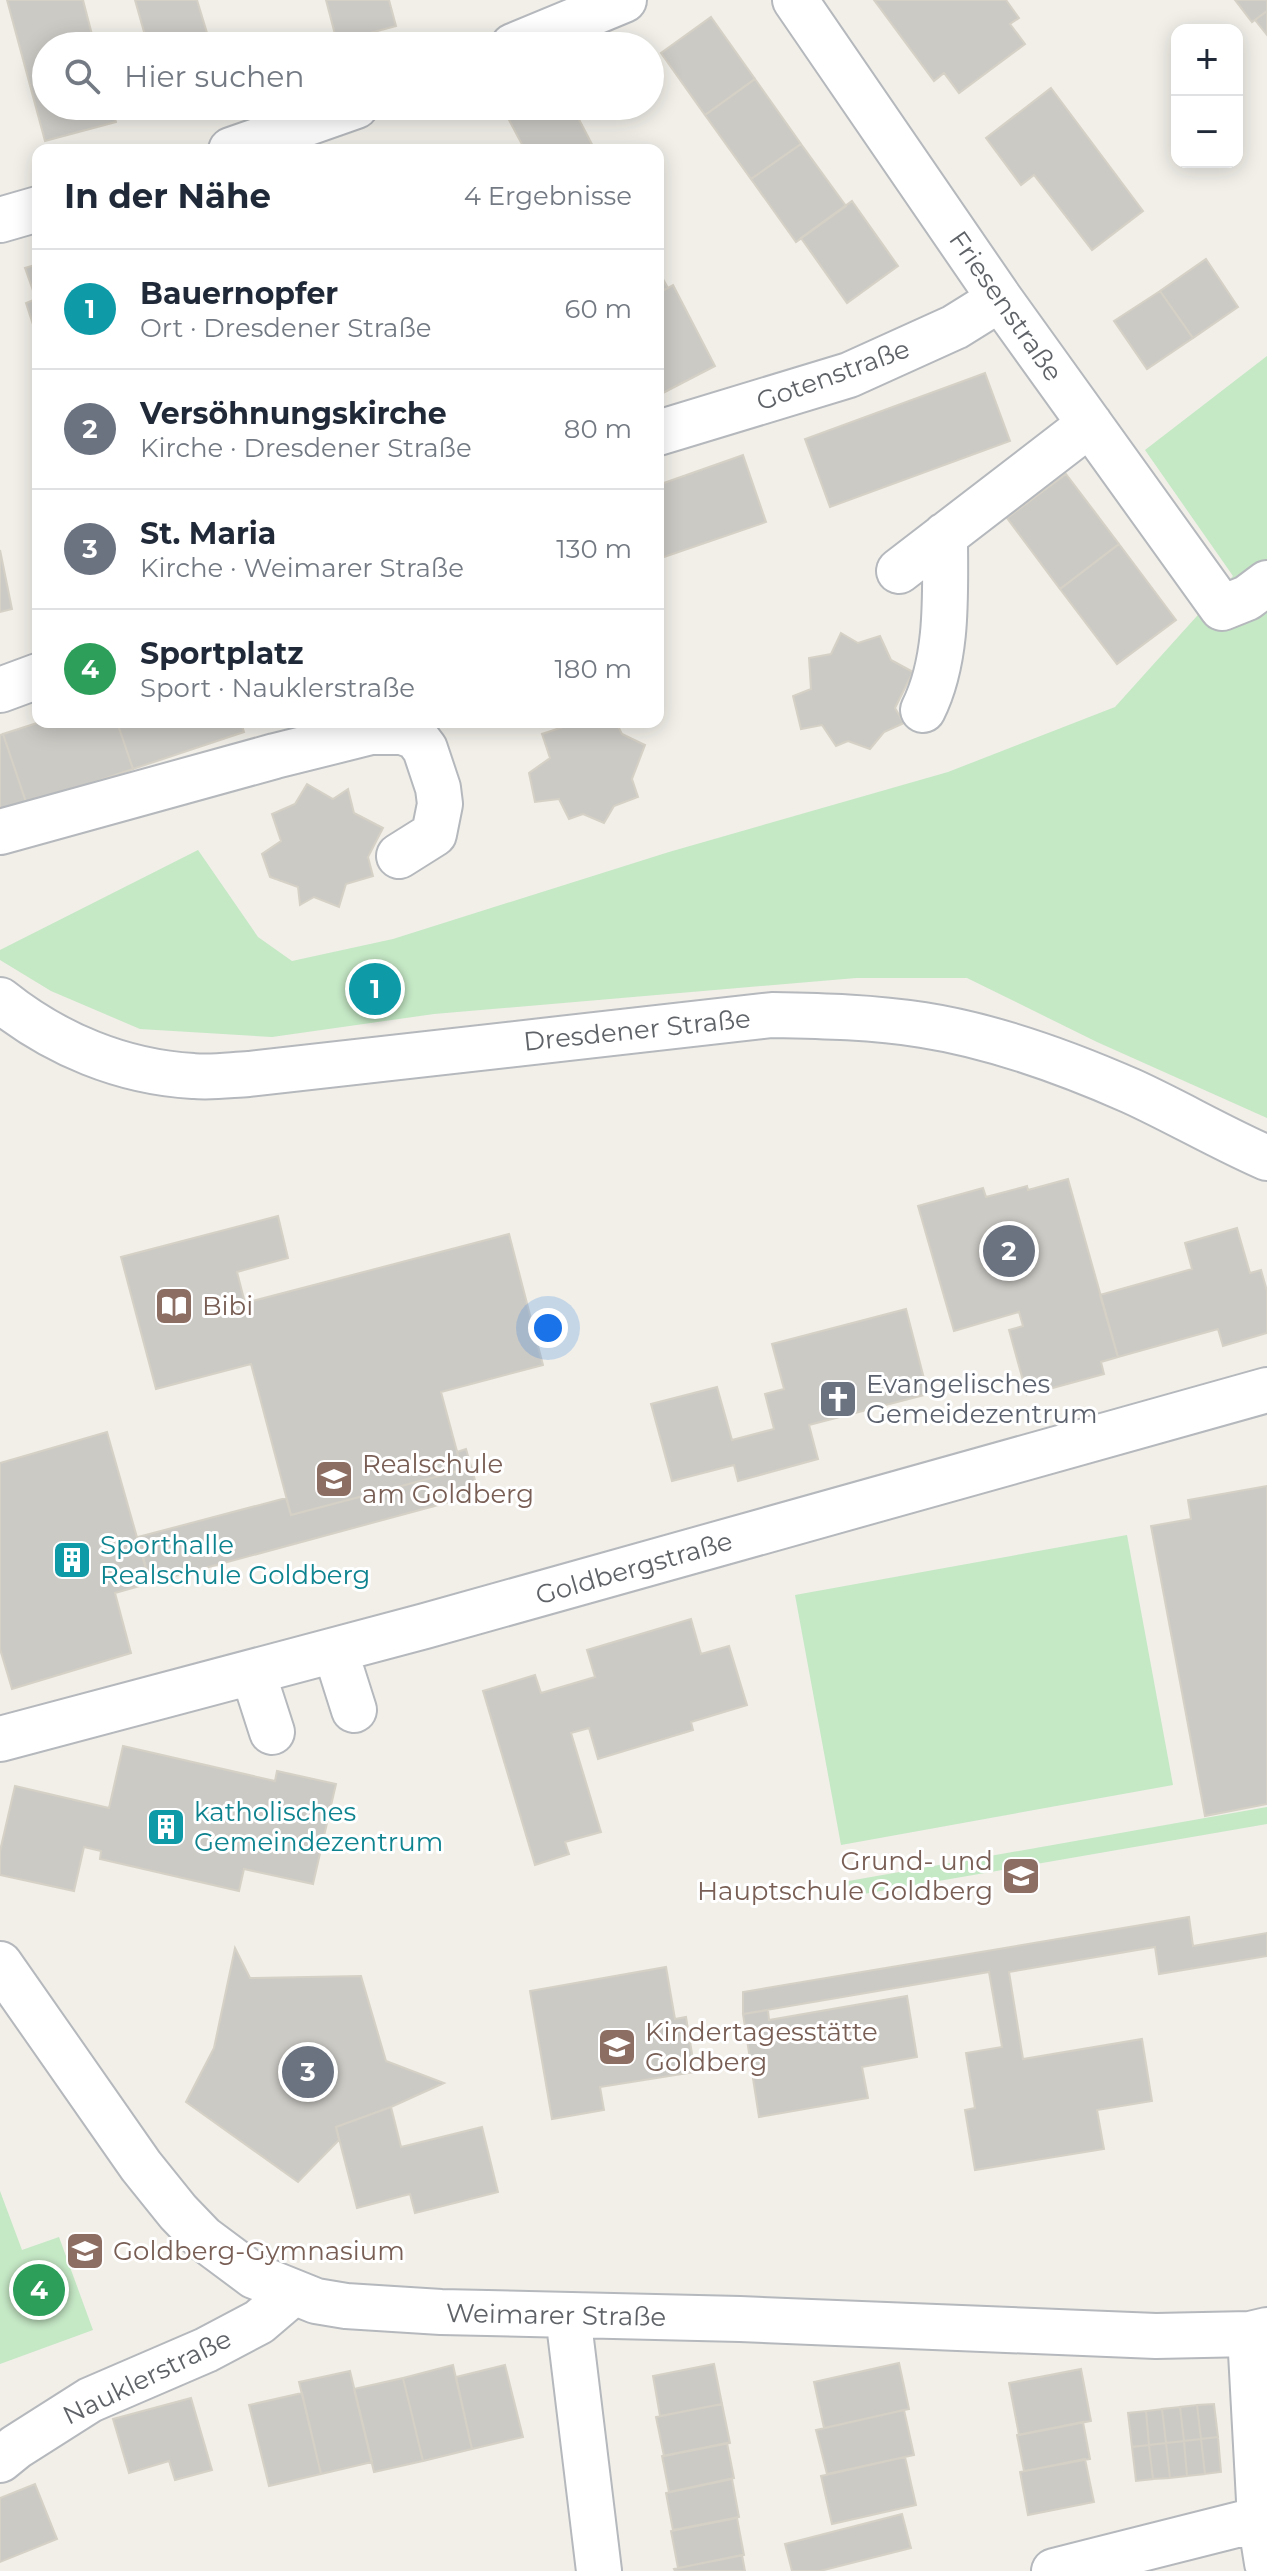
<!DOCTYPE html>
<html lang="de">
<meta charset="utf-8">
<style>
:root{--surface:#fff;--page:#f2f2f3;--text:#1f2937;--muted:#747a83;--line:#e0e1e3;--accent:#ea4335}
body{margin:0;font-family:Montserrat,sans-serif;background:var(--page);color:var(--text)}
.controls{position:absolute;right:24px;top:24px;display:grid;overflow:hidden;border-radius:16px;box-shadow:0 4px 20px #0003}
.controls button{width:72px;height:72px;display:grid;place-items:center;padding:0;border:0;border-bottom:2px solid var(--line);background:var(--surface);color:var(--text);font:40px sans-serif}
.you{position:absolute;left:548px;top:1328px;width:28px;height:28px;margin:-20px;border:6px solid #fff;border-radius:50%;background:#1a73e8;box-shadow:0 0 0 12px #1a73e833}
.badge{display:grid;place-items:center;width:52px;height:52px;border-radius:50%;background:var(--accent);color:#fff;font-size:26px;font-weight:700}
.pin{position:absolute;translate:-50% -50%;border:4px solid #fff;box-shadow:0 2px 8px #0006}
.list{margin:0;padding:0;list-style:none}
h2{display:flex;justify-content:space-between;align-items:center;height:104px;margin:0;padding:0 32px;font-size:34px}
h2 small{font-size:26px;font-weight:400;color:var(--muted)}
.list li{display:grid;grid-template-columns:52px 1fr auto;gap:24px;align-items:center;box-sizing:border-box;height:120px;padding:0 32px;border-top:2px solid var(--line)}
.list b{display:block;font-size:30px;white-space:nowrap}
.list p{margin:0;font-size:26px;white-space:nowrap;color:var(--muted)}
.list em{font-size:26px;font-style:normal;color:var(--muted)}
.icon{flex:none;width:44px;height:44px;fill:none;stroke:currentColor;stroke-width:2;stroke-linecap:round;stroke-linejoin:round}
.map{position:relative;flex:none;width:1267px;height:2571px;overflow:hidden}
.search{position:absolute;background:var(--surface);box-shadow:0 4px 20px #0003;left:32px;top:32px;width:632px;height:88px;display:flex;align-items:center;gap:20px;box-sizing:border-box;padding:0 28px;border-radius:44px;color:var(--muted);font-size:30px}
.panel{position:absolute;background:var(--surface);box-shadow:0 4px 20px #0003;left:32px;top:144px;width:632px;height:584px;border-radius:16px}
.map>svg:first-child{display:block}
.green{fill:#c5e8c5}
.building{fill:#cccac5;stroke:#d6d1c6;stroke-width:2}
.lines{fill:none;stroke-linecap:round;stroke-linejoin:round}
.minor-casing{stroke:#b5b8bc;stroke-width:48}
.minor{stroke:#fff;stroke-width:44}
.labels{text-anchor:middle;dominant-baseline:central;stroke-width:6;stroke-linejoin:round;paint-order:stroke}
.street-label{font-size:26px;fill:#5f6368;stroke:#fff}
.education-label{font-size:26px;fill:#785e54;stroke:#fff;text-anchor:start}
.worship-label{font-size:26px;fill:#5b616d;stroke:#fff;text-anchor:start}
.culture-label{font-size:26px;fill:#0d838f;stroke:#fff;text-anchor:start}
</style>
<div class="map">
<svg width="1267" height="2571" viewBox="0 0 1267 2571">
<rect width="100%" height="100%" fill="#f1efe8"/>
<path class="green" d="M1267,356V1118L1097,1042L967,978H856L434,1014L272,1037L140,1029L51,991L0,960V950L198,850L258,937L292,961L393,939L669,852L948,772L1115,707L1233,576L1145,450Z
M1127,1535L1173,1785L841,1845L795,1595Z
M1267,1807V1824L846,1897L843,1882Z
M0,2191L22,2250L59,2237L93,2330L0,2364Z"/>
<path class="building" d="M7,0H83L95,46H46V106H112L116,122L45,141Z
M135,0H197L211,46H148Z
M326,0H389L396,26L337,42Z
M874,0H1006L1019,18L1010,24L1025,44L959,93L944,73L934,81Z
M1235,0H1267V11L1252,22Z
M1267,11V35L1255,20Z
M711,17L755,79L705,115L661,53Z
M755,79L801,144L751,179L705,115Z
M1051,88L1143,211L1092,250L1034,175L1021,185L986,138Z
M536,106H572L595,150H525L509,120Z
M801,144L846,206L796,242L751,179Z
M852,201L898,266L847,303L801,238Z
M1206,259L1238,307L1193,338L1160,291Z
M38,264V340L26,303L36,299L25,268Z
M658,270L668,288L658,293Z
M673,285L715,366L659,395L658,293Z
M1160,291L1193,338L1147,369L1114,321Z
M985,373L1010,441L830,507L805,439Z
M743,455L766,522L658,559V485Z
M1066,474L1119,544L1060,589L1007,518Z
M1119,544L1176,620L1117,664L1060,589Z
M0,550L12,609L0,612Z
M841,633L858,643L880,636L891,660L913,672L895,708L904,723L884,732L870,749L848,741L836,746L822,725L801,729L793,696L811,689L809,658L831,654Z
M40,722H117L133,769L27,805L3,734Z
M117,722H241L244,732L133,769Z
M565,722H616L622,734L645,745L632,779L638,797L614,806L604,823L583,814L569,819L559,799L535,802L529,773L550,758L542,734L563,727Z
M3,734L27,805L0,814V735Z
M307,784L333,799L348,789L354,813L383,828L368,857L373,876L346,884L339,907L314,897L300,905L298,887L270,877L262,854L281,841L272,814L295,804Z
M1068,1179L1118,1357L1101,1362L1104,1374L1027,1395L1009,1330L1023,1326L1019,1312L954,1331L918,1206L983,1188L986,1197L1027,1186L1028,1190Z
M278,1216L288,1258L237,1272L245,1303L509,1234L543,1365L441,1392L462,1470L291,1515L251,1364L156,1389L121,1257Z
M1237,1228L1250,1273L1261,1270L1267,1291V1333L1223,1346L1218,1329L1118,1357L1100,1295L1192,1269L1185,1243Z
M906,1309L928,1394L809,1425L818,1459L738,1481L734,1465L672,1481L651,1404L717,1387L732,1440L774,1429L765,1394L784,1389L772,1344Z
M107,1432L150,1583L115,1593L131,1653L12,1689L0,1649V1463Z
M466,1449L479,1494L150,1583L138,1537L286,1498L291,1515L462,1470L457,1452Z
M1267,1486V1804L1205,1816L1151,1526L1191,1519L1188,1500Z
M691,1619L701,1654L729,1646L747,1705L691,1722L693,1730L598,1759L589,1728L571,1733L601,1832L565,1842L569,1854L535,1865L483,1691L535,1675L541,1693L595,1677L587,1650Z
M123,1746L275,1781L277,1771L336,1784L313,1884L244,1869L239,1891L100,1859L101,1851L84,1847L74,1891L0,1875V1851L15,1786L109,1808Z
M1189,1917L1193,1946L1267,1933V1956L1159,1974L1155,1947L1009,1972L1023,2059L1142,2039L1152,2101L1097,2110L1104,2149L975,2170L965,2110L975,2108L966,2053L1002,2047L989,1972L743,2014V1992Z
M235,1948L250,1978L361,1976L386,2061L444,2083L391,2107L336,2127L339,2140L298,2182L186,2102L214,2048Z
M666,1967L675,2019L686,2017L695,2072L600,2087L604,2110L552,2119L530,1991Z
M907,1996L917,2057L862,2067L868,2098L759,2117L743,2014L768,2010L769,2020Z
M391,2107L401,2147L482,2127L498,2192L415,2213L410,2194L357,2208L336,2127Z
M899,2363L909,2409L824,2428L814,2382Z
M714,2364L722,2404L660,2416L653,2376Z
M453,2365L472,2449L423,2461L403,2378Z
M505,2365L523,2437L472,2449L456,2377Z
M1081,2369L1091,2421L1019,2435L1009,2383Z
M350,2371L372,2462L321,2474L299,2382Z
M403,2378L423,2461L374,2472L354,2389Z
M302,2393L321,2474L269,2486L249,2405Z
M191,2398L212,2470L175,2480L169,2461L129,2473L113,2419Z
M722,2404L730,2443L664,2456L656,2417Z
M1214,2404L1218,2437L1201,2439L1197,2405Z
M1197,2405L1201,2439L1184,2441L1180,2407Z
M1180,2407L1184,2441L1166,2443L1162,2409Z
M1162,2409L1166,2443L1149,2445L1146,2411Z
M904,2410L914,2455L827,2474L816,2430Z
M1146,2411L1149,2445L1132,2447L1128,2413Z
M1083,2422L1090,2459L1024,2471L1017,2435Z
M1218,2437L1221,2472L1205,2474L1201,2439Z
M1201,2439L1205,2474L1187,2476L1184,2441Z
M1184,2441L1187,2476L1170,2478L1166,2443Z
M727,2443L734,2478L669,2492L662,2456Z
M1166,2443L1170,2478L1153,2479L1149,2445Z
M1149,2445L1153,2479L1136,2481L1132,2447Z
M905,2457L916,2505L832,2524L821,2476Z
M1085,2459L1094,2502L1028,2515L1020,2472Z
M732,2479L739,2517L673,2530L666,2493Z
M35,2484L57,2539L0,2562V2498Z
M902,2514L911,2548L820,2571H792L785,2544Z
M737,2518L744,2555L678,2568L671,2531Z
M742,2555L745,2571H675L674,2569Z"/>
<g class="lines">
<g class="minor-casing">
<path id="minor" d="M795,0L1000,299L1222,608L1247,598L1267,583
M513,46L624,0
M231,150L356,106
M0,220L38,209
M658,433L849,375L955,327L1000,299
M899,571L1090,424
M0,690L38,676
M923,710C949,658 945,592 945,535
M0,832L275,756L371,732H402L416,737L425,749L438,788L440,804L434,834L399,856
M0,1000C55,1044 122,1072 193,1076C211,1078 230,1075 249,1074L772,1015C823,1016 873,1017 923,1025C994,1036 1065,1062 1131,1091C1177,1112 1221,1138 1267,1158
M335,1650L354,1710
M253,1673L272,1732
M0,1739L425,1626L1267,1390
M0,1964L141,2166L178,2212L203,2238L254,2276L316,2301L346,2306L441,2312L740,2319L1156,2336L1250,2334L1267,2330
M568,2315L599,2571
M1250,2334L1260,2519L1267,2563
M0,2460L16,2447L90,2400L206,2350L259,2322L293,2293
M1054,2571L1260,2519"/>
</g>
<use href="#minor" class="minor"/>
</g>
<defs>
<g id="library-square" transform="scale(2)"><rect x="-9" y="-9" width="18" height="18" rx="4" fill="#8d6e63" stroke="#fff"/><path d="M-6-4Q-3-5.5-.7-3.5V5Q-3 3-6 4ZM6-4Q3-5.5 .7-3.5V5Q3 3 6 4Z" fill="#fff"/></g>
<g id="church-square" transform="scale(2)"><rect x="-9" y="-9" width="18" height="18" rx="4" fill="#6b7280" stroke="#fff"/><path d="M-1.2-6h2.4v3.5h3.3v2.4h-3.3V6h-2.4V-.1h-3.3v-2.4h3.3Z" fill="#fff"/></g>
<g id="school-square" transform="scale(2)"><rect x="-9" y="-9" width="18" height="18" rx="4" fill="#8d6e63" stroke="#fff"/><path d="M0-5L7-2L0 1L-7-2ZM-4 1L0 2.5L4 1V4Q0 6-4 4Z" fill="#fff"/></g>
<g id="building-square" transform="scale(2)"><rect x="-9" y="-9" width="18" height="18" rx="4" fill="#0f9aa8" stroke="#fff"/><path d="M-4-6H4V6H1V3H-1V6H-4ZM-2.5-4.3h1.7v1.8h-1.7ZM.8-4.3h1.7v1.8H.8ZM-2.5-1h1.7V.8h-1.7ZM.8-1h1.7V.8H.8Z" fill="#fff"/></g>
</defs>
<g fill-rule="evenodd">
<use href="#library-square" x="174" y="1306"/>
<use href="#church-square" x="838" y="1399"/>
<use href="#school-square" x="334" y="1479"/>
<use href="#building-square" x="72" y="1560"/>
<use href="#building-square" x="166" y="1827"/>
<use href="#school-square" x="1021" y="1876"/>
<use href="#school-square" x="617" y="2047"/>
<use href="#school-square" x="85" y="2251"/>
</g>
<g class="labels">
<g class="street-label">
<text transform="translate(1006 306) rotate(55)">Friesenstraße</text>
<text transform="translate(833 375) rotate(-20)">Gotenstraße</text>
<text transform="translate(637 1030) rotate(-6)">Dresdener Straße</text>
<text transform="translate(634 1568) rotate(-16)">Goldbergstraße</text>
<text transform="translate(556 2315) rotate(1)">Weimarer Straße</text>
<text transform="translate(147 2377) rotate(-26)">Nauklerstraße</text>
</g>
<g class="education-label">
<text x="202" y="1306">Bibi</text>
<text x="362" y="1464">Realschule<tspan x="362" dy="30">am Goldberg</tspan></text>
<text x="993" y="1861" text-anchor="end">Grund- und<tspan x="993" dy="30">Hauptschule Goldberg</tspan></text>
<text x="645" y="2032">Kindertagesstätte<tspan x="645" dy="30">Goldberg</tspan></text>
<text x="113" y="2251">Goldberg-Gymnasium</text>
</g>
<g class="worship-label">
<text x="866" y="1384">Evangelisches<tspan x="866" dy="30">Gemeidezentrum</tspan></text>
</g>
<g class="culture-label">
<text x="100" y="1545">Sporthalle<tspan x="100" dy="30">Realschule Goldberg</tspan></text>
<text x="194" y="1812">katholisches<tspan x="194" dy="30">Gemeindezentrum</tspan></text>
</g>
</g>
</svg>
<div class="controls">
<button>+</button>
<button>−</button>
</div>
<div class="you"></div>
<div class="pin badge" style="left:375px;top:989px;background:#0f9aa8">1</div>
<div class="pin badge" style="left:1009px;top:1251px;background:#6b7280">2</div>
<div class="pin badge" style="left:308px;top:2072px;background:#6b7280">3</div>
<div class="pin badge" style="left:39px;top:2290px;background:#2e9e5b">4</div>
<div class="search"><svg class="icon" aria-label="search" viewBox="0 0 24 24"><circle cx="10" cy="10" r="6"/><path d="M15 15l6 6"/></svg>Hier suchen</div>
<section class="panel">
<h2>In der Nähe<small>4 Ergebnisse</small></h2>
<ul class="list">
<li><span class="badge" style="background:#0f9aa8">1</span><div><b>Bauernopfer</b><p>Ort · Dresdener Straße</p></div><em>60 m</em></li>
<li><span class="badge" style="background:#6b7280">2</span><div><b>Versöhnungskirche</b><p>Kirche · Dresdener Straße</p></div><em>80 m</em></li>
<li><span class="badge" style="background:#6b7280">3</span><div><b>St. Maria</b><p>Kirche · Weimarer Straße</p></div><em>130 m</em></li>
<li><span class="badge" style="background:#2e9e5b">4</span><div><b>Sportplatz</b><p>Sport · Nauklerstraße</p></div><em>180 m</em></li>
</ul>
</section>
</div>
